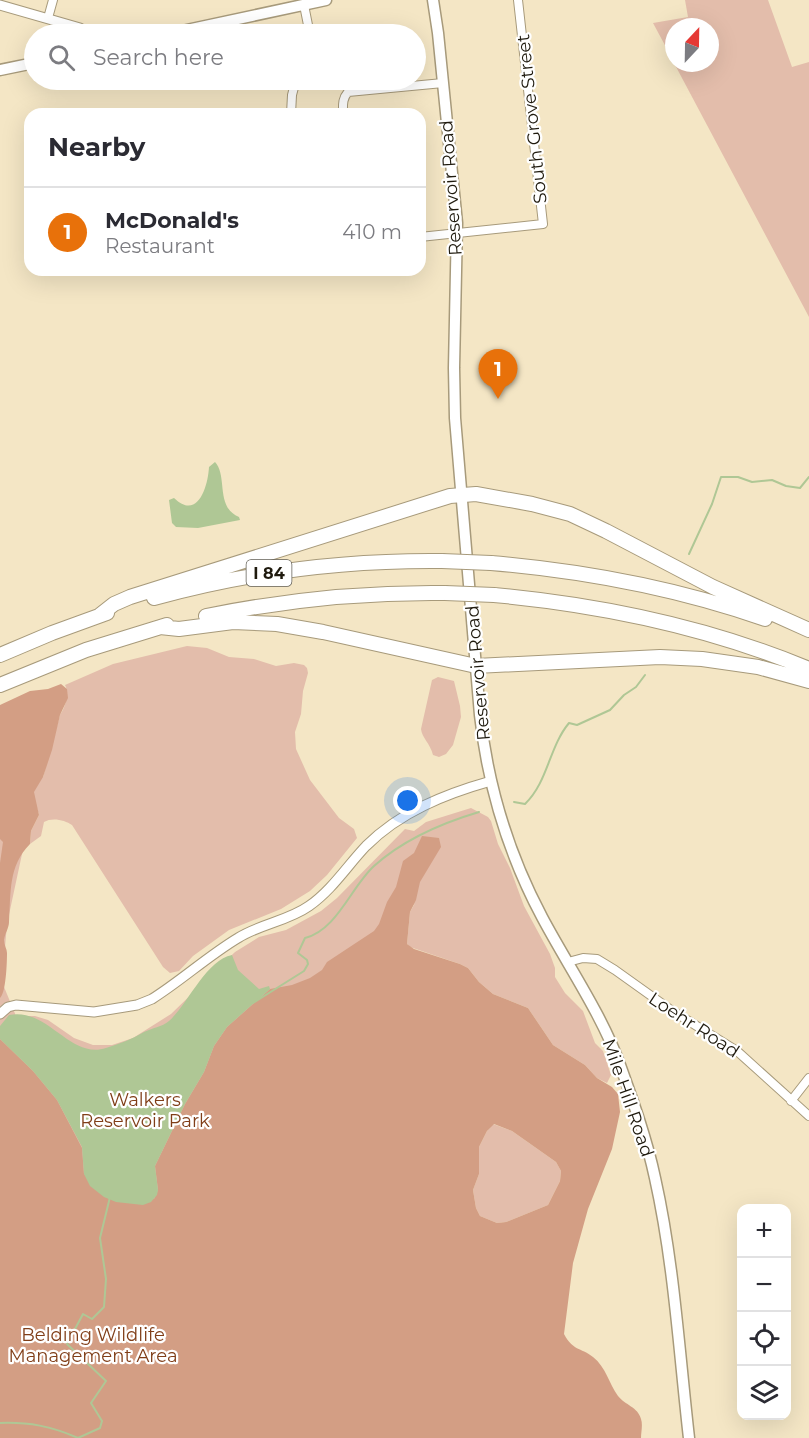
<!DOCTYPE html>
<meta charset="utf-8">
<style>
:root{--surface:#fff;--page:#f7f7f7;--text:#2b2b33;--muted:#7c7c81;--line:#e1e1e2;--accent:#b83b89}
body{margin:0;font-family:Montserrat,sans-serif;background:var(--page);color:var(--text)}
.controls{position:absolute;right:18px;bottom:18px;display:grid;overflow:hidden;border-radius:12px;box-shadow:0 6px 24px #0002}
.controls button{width:54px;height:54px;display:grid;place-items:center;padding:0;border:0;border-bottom:2px solid var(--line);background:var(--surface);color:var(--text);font:30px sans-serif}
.compass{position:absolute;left:665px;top:18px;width:54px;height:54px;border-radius:50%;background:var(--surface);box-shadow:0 6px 24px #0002;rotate:22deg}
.you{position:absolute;left:408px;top:801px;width:21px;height:21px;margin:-15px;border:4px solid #fff;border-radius:50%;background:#1a73e8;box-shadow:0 0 0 9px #1a73e833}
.badge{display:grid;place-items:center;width:39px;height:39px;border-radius:50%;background:var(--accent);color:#fff;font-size:20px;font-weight:700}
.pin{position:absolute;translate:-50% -50px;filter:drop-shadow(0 2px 3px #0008)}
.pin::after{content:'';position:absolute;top:32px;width:21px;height:18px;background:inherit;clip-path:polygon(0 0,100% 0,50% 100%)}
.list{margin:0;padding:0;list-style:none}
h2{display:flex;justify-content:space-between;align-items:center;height:78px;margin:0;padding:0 24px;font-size:26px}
h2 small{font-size:20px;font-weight:400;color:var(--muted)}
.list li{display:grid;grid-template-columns:39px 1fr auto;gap:18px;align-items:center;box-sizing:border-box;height:90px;padding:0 24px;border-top:2px solid var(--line)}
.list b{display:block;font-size:22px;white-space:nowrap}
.list p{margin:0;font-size:20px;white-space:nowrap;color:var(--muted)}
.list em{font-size:20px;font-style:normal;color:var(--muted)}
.icon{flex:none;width:33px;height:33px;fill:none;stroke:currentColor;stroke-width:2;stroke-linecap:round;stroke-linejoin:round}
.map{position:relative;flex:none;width:809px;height:1438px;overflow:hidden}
.search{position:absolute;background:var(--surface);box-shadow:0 6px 24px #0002;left:24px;top:24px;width:402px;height:66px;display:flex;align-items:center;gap:15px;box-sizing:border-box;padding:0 21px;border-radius:33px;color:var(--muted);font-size:22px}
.panel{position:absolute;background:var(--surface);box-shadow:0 6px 24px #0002;left:24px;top:108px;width:402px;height:168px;border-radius:18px}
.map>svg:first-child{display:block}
.green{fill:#e3bdab}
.forest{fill:#d39e84;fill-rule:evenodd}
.water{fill:#afc795}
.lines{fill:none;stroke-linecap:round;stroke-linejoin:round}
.stream{stroke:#afc795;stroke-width:2}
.minor-casing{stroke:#a79a7b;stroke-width:10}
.tertiary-casing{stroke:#a79a7b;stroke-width:11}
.secondary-casing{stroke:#a79a7b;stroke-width:13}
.motorway-casing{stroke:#a79a7b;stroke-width:16}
.minor{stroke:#fff;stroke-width:8}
.tertiary{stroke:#fff;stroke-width:9}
.secondary{stroke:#fff;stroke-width:10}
.motorway{stroke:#fff;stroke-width:14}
.motorway-bridge-casing{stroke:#a79a7b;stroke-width:16;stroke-linecap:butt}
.motorway-bridge{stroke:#fff;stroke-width:14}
.labels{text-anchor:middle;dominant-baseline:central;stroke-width:4.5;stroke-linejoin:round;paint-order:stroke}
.shield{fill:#fff;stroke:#625f56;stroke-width:1.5}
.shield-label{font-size:16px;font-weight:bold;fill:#1f1a0e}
.street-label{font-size:18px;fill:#1f1a0e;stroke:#fff}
.park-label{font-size:18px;fill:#803e18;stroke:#fff}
</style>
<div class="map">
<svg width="809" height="1438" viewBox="0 0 809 1438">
<rect width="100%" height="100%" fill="#f4e6c5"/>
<path class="green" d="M685,0H768L792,67L809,62V317L674,63H710V27H674V62L653,23L688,17Z
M187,646L207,648L229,657L254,659L276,666L294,663L304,665L307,668L308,673L303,691L301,714L295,732L296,749L310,780L339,818L354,829L357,838L327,875L310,891L281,909L229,930L193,956L179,971L170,973L163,967L72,825C65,820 52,817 44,822L41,836L30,844L31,831L39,815L34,798L7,924L2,982L16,1016H35L48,1020L74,1038L93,1045H112L133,1038L171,1014L235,952L259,937L286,930L321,911L337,898L405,829L414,831L426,822L471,808L488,817L491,821L498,844L510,868L524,906L550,954L555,968V977L565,993L583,1011L595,1043L603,1051L611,1075L607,1083L597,1078L585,1065L553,1045L528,1008L493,994L479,982L468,968L460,964L410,947L407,944L410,912L415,903L0,1438V724L43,777L60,715C65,707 70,694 65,685L113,664Z
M438,677L454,681L460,706L461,717L453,745L446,754L439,757L433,755C430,743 422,738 421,729L432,680Z
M493,1124L512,1131L556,1162L561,1171L560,1181L548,1205L506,1222L497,1223L480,1216L476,1208L473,1190L479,1174V1147L487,1131Z"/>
<path class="forest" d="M61,684L67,689L68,698L60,715L52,750L43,777L34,792L39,815L31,831L30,844C8,866 11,893 9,922C9,928 5,933 4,940C4,945 7,949 7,953C7,962 6,993 0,998V863L3,842L0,839V705L30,691L48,689Z
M422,836L439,838L441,847L420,882L416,900L410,912L407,944L414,949L460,964L468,968L479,982L493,994L528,1008L553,1045L585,1065L597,1078L612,1087L618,1094L620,1112L612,1149L588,1209L573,1263L564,1334C573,1351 580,1347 593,1357C606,1367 609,1384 618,1396C625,1405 638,1407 641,1419C643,1425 641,1432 641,1438H0V1039L33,1071L57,1100L82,1148L84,1174L154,1199L158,1190L155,1166L185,1104L204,1072L214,1046L227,1027L270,989L292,985L310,978L322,970L327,962L374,931L379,924L387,902L396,887L403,861L414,853ZM494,1124L512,1131L556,1162L561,1171L560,1181L548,1205L506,1222L497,1223L480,1216L476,1208L473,1190L479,1174V1147L487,1131Z"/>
<path class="water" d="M215,462C228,476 215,507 239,517L240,520L198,528L176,527L172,523L169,500L174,498C198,521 208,486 209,467Z
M232,955L238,970L259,989L269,986L270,989L227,1027L214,1046L204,1072L185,1104L155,1166L158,1190L157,1195L151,1202L143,1205L116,1202L104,1197L90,1186L84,1174L82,1147L57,1100L33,1071L0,1039V1026L9,1015C48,1007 70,1060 106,1048C119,1044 132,1039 144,1032C152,1028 162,1027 169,1021C188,1004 206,960 232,955Z"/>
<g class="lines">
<path class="stream" d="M689,554L712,504L721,477H738L752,482L772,480L786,486L800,488L809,477
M514,802L525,804C548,782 549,747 569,723L577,725L610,710L624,695L636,687L645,675
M253,1003L304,971L308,964L307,960L298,953L305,938C337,930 351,887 374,866C403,840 442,823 479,812
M0,1423C29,1422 51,1426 78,1438
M78,1438L100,1428L102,1421L91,1403L106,1381L67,1344L83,1314L92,1319L104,1307L106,1279L100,1238L110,1197"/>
<g class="minor-casing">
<path id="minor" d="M304,5L308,25L306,34
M48,18L53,0
M291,114L292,95L296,80
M343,114C343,105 342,99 348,92L443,83
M420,237L543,224L518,0
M568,962L583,958L597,959L615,970L671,1010L737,1051L809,1116
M791,1101L809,1078"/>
</g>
<g class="tertiary-casing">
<path id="tertiary" d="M0,5L80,28L84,34
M0,1014L8,1007L16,1005L94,1012L137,1005L152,999C182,980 208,956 238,938C260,924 288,921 309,906C332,890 347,866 366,846C400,812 445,794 491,781"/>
</g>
<g class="secondary-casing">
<path id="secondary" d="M433,0L438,33L457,223L454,368L455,418L480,715C488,787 508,853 542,917C568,966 601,1013 620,1065C633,1101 647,1140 655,1178C674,1263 679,1351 689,1438
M168,34L326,0
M0,70L34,63"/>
</g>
<g class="motorway-casing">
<path id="motorway" d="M491,563C585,571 676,588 765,619
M494,595C602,605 708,627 809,669
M154,598C248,572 345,560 442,561
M100,615L114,604L130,597L450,496L476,494L532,504L570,514L606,531L713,587L809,630
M206,616C285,600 364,592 445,593
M160,627L179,629L233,622L277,624L323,632L476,666L660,657L702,659L758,667L809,681
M0,655L52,633L107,613
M0,685L86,650L167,625"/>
</g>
<use href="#minor" class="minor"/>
<use href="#tertiary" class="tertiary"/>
<use href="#secondary" class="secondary"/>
<use href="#motorway" class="motorway"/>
<g class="motorway-bridge-casing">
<path id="motorway-bridge" d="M442,561L491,563
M445,593L494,595"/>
</g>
<use href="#motorway-bridge" class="motorway-bridge"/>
</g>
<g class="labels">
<rect class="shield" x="246.5" y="560" width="45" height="26" rx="4.5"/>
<g class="shield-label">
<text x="269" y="573">I 84</text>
</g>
<g class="street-label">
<text transform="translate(532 119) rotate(-96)">South Grove Street</text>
<text transform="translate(451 188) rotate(-94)">Reservoir Road</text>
<text transform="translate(478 673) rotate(-95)">Reservoir Road</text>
<text transform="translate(694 1025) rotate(33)">Loehr Road</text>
<text transform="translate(628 1098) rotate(71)">Mile Hill Road</text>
</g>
<g class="park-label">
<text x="145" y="1100">Walkers<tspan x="145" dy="21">Reservoir Park</tspan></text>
<text x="93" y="1335">Belding Wildlife<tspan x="93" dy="21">Management Area</tspan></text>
</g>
</g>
</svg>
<div class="controls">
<button>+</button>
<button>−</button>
<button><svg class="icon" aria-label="locate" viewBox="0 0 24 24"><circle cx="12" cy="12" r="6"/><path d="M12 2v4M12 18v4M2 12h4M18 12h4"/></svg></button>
<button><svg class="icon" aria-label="layers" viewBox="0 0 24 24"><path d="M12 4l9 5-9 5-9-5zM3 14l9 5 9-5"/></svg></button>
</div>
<svg class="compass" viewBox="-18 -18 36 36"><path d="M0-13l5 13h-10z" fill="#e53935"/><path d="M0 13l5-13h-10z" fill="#7c7c81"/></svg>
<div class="you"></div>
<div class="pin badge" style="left:498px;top:399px;background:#e8710a">1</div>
<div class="search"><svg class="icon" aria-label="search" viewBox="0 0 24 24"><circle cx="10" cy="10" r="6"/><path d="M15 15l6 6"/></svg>Search here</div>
<section class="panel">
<h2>Nearby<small></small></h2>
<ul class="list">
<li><span class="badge" style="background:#e8710a">1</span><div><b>McDonald's</b><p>Restaurant</p></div><em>410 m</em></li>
</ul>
</section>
</div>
